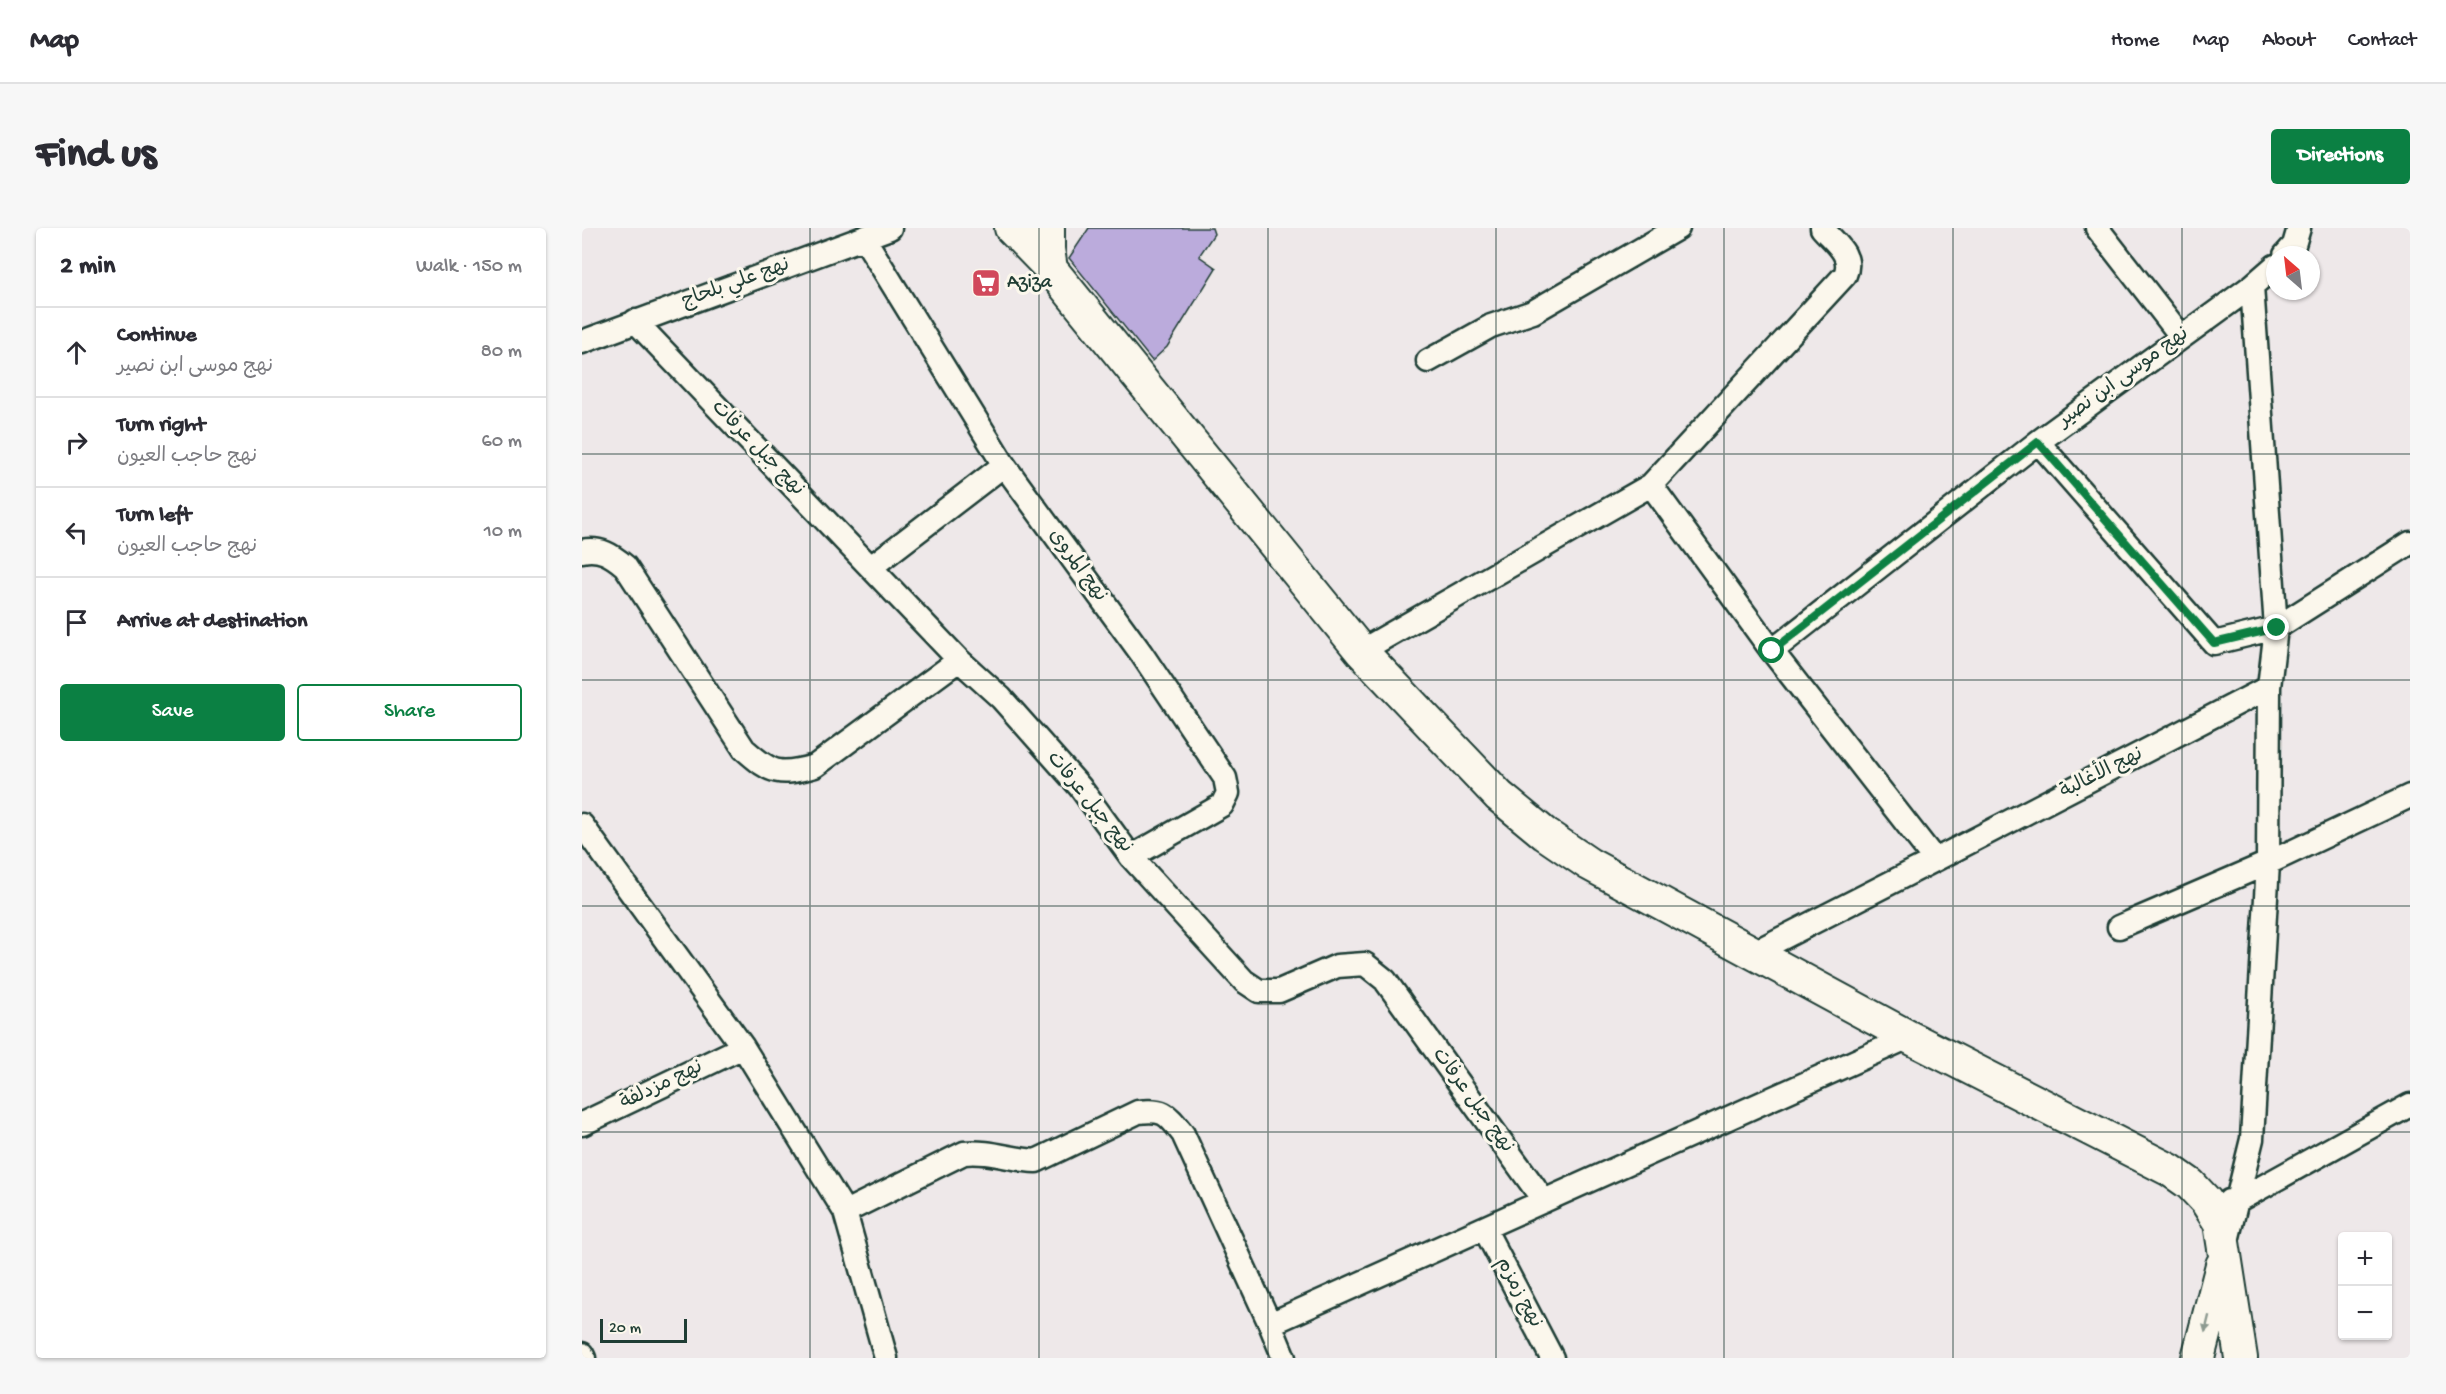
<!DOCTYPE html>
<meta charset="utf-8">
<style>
:root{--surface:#fff;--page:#f7f7f7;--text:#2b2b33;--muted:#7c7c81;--line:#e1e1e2;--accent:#0b8043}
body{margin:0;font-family:"Gochi Hand","Playpen Sans Arabic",sans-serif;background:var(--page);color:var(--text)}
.controls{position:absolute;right:18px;bottom:18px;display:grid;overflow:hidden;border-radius:6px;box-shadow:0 2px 4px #0004}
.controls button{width:54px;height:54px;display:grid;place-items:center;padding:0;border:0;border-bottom:2px solid var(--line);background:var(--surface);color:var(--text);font:30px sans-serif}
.compass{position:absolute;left:1684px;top:18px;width:54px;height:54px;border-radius:50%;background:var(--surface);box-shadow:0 2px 4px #0004;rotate:332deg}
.scale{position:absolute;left:18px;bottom:15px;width:87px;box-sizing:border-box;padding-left:6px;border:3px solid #1f3d34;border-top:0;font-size:16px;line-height:21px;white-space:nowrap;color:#1f3d34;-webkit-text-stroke:4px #fbf7ec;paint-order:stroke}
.stop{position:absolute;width:18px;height:18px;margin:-14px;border:4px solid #0b8043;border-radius:50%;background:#fff}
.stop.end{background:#0b8043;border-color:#fff;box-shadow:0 2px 6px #0008}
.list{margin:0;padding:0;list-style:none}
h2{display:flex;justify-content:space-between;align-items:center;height:78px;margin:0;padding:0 24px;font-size:26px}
h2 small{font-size:20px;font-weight:400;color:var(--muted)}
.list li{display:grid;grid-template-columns:39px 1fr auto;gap:18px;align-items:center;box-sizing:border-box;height:90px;padding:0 24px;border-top:2px solid var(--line)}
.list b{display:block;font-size:22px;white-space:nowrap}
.list p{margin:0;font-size:20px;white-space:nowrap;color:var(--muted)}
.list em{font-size:20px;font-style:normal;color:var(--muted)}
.actions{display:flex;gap:12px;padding:18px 24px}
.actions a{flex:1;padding:14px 0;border:2px solid var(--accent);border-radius:6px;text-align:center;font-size:21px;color:var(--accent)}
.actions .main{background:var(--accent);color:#fff}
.icon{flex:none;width:33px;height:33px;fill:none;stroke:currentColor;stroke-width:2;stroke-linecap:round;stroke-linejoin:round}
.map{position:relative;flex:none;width:1828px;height:1130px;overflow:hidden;border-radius:6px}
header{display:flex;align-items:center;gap:36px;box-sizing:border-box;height:84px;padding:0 30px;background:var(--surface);border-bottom:2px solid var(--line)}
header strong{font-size:28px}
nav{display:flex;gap:33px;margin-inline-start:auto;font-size:21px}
.intro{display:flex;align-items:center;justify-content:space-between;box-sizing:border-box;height:144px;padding:0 36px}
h1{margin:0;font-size:42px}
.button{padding:15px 27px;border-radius:6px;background:var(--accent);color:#fff;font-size:21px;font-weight:700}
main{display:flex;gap:36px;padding:0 36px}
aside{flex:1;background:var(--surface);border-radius:6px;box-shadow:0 2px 4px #0004}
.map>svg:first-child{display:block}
.building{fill:#bbabdc;stroke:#1f3d34;stroke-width:1.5}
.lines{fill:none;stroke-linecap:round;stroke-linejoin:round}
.street-casing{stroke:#1f3d34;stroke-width:27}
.secondary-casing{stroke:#1f3d34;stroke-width:36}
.street{stroke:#fbf7ec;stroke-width:22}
.secondary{stroke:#fbf7ec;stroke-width:32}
.oneway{fill:#8d9a90}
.route{stroke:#0b8043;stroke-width:8}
.grid{fill:none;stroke:#1f3d34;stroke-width:1.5;stroke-opacity:0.55}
.labels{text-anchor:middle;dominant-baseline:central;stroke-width:6;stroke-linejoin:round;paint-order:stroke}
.poi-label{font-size:20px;fill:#1f3d34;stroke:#fbf7ec;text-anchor:start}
.street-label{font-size:20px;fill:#1f3d34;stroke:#fbf7ec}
</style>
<header>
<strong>Map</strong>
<nav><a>Home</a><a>Map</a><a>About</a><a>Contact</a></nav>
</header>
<div class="intro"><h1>Find us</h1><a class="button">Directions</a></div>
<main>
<aside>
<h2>2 min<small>Walk · 150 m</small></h2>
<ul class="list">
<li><svg class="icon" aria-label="ahead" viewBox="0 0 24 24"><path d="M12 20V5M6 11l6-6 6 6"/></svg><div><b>Continue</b><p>نهج موسى ابن نصير</p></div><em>80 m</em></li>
<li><svg class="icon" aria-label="right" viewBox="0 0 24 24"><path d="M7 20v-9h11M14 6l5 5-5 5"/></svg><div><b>Turn right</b><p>نهج حاجب العيون</p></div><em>60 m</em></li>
<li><svg class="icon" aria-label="left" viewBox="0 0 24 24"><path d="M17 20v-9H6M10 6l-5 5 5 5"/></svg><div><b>Turn left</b><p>نهج حاجب العيون</p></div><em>10 m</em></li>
<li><svg class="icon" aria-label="arrive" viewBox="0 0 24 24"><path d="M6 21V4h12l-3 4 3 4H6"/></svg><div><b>Arrive at destination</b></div></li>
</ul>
<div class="actions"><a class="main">Save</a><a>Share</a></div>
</aside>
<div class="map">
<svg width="1828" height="1130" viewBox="0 0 1828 1130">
<rect width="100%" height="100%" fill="#eee8e9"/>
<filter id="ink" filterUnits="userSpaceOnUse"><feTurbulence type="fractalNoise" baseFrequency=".0167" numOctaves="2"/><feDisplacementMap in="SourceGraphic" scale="12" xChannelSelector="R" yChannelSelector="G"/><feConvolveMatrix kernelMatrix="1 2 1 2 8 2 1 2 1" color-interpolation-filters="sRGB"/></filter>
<g filter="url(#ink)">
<path class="building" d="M507,0H630L632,6L617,28L634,40L585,119L570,133L487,30Z"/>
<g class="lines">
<g class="street-casing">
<path id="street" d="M1515,0L1599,108
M282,10L422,237L559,425L643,550L646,565L640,577L549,629
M1703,27L1712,17L1717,0
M53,93L377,432L419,470L498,559L549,629L662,753L677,763H697L755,738L783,736L803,752L962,973
M0,114L308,0
M846,133L909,98L951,84L1096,0
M1456,214L1632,415L1694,400L1828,315
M1069,257L1190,423L1353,632L1171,725
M0,323C18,319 30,327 43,338L162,521C190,546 197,548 233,538L377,432
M289,339L422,237
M779,423L1069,257L1263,47C1272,27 1252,14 1240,0
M1190,423L1456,214L1670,58
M0,597L161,819L263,984L304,1130
M1353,632L1687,459
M1537,699L1686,635L1828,568
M0,896L161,819
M1647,973H1655L1828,877
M263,984L382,925C407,922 430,932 454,933L556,884C583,881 585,886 601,906L688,1096
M902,1000L970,1130
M1644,1017L1670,911L1686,635L1687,459L1694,400L1670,58L1693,38
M0,1126L2,1130
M702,1130L688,1096L1327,809"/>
</g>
<g class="secondary-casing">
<path id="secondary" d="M429,0L469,41L779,423L917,568L963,606L1007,636L1327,809L1588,942L1608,956L1624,973L1638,995L1659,1130
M466,0V21L469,41
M1616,1130L1640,1037"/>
</g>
<use href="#street" class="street"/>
<use href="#secondary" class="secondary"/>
</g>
<defs><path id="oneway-solid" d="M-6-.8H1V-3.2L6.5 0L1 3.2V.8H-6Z" transform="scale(1.5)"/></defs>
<use class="oneway" href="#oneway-solid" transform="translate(1625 1096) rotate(104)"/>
</g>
<g class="lines" filter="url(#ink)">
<path class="route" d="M1190,423L1456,214L1632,415L1695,400"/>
</g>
<path class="grid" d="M228,0V1130M457,0V1130M686,0V1130M914,0V1130M1142,0V1130M1371,0V1130M1600,0V1130M0,226H1828M0,452H1828M0,678H1828M0,904H1828"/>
<defs>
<g id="supermarket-square" transform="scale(1.5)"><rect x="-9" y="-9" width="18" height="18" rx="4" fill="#d1495b" stroke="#fbf7ec"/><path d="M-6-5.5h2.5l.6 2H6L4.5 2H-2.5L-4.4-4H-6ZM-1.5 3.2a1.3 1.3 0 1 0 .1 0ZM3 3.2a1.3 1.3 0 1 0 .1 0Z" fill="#fff"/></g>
</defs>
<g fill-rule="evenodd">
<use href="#supermarket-square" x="404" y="55"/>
</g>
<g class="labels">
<g class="poi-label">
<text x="425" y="55">Aziza</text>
</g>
<g class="street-label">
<text transform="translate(154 56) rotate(-20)">نهج علي بلحاج</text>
<text transform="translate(1542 150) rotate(-36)">نهج موسى ابن نصير</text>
<text transform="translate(175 221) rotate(46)">نهج جبل عرفات</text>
<text transform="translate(495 338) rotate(54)">نهج المروى</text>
<text transform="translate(1520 546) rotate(-27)">نهج الأغالبة</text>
<text transform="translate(507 575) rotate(51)">نهج جبل عرفات</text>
<text transform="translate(80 858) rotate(-26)">نهج مزدلفة</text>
<text transform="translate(890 873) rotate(54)">نهج جبل عرفات</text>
<text transform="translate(936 1065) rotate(62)">نهج زمزم</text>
</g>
</g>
</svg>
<div class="controls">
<button>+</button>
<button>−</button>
</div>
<svg class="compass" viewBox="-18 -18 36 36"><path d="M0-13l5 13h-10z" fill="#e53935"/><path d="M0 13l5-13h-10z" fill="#7c7c81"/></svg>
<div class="scale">20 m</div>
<div class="stop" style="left:1190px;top:423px"></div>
<div class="stop end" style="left:1695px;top:400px"></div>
</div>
</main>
